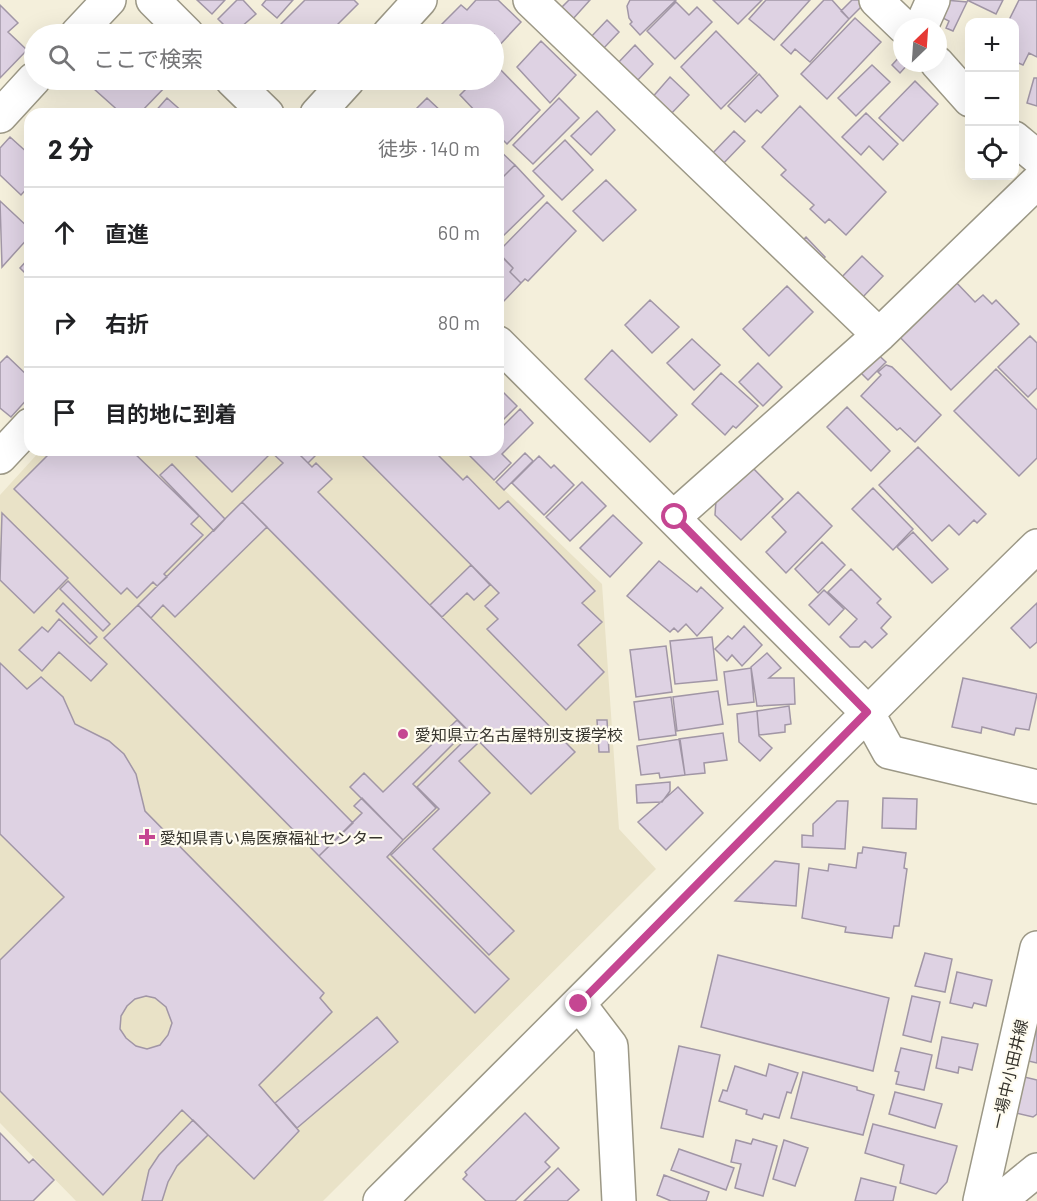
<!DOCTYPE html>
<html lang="ja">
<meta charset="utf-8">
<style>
:root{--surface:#fff;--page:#f6f6f6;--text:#202124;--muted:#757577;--line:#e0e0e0}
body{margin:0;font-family:Barlow,"Noto Sans JP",sans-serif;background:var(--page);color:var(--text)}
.controls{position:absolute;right:18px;top:18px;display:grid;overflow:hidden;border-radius:12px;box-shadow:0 6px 24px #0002}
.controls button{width:54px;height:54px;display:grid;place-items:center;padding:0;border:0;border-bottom:2px solid var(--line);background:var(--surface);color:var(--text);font:30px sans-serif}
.compass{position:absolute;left:893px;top:18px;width:54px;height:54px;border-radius:50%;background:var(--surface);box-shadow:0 6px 24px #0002;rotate:25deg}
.stop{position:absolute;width:18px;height:18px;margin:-14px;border:4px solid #c54692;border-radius:50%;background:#fff}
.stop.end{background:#c54692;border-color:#fff;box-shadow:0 2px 6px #0008}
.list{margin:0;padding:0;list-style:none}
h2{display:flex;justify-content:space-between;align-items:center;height:78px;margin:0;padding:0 24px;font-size:26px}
h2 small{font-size:20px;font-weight:400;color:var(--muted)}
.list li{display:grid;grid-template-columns:39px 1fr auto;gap:18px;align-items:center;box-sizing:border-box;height:90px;padding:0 24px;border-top:2px solid var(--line)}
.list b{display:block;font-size:22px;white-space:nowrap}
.list em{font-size:20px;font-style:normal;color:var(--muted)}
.icon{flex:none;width:33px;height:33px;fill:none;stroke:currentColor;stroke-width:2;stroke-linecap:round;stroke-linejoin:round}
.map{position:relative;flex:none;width:1037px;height:1201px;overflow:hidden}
.search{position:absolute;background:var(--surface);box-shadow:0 6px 24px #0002;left:24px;top:24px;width:480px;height:66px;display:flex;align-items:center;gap:15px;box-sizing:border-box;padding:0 21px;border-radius:33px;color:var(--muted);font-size:22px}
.panel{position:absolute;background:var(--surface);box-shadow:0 6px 24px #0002;left:24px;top:108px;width:480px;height:348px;border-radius:18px}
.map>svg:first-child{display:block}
.built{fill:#e9e2c7}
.building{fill:#ded2e3;stroke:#a196a6;stroke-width:1.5;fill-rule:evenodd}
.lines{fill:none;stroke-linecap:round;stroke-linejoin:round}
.minor-casing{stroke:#9c9886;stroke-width:36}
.major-casing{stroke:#9c9886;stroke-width:36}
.minor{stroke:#fff;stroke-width:33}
.major{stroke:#fff;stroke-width:33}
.route{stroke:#c54692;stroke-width:8}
.poi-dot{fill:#c54692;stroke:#fffcf0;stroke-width:2}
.labels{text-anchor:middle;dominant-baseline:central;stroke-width:4.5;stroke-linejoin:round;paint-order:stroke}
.poi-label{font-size:16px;fill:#36342d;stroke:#fffcf0;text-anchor:start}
.street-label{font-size:16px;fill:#36342d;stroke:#fffcf0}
</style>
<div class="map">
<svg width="1037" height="1201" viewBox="0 0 1037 1201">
<rect width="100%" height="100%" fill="#f4efdb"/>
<path class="built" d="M41,450H463L602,584L619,829L656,869L323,1201H76L0,1123V495Z"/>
<path class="building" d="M197,0H225L212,14Z
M237,0H243L256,14L233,34L218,19Z
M266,0H293L277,18L262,5Z
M305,0H354L358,4L328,34H271Z
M476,0H498L521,22L494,51V34H432L461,5L467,10Z
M569,0H590L572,20L560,9Z
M630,0H676L640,35L630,24L632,22L629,18L627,6Z
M713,0H762L738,24Z
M766,0H810L774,40L749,19Z
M824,0H832L849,19L810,62L795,49L791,54L781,45Z
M852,0H860L864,4L849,19L841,11Z
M945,0L967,2L953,31L946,28L949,21L937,15Z
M967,0H1003L996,14Z
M1019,0H1037V57L1029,53L1023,65L1014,61V22H1008Z
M676,2L689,15L697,7L712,22L675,59L647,31Z
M0,5L18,23L8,32L27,50L0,78Z
M855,18L881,42L827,99L801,74Z
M607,20L619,32L602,50L590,38Z
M114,28L121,34H102L107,29L109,32Z
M716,31L757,73L721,109L681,67Z
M541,41L576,75L550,103L517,67Z
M635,45L653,64L635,83L617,64Z
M902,54V63H909L900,73L892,65Z
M494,63L540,110L507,144L498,135V114H478L460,95L475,80H494Z
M872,65L890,82L856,116L838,98Z
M759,74L778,96L761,113L757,110L745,122L728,106Z
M670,77L689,95L668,117L650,100Z
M1034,78H1037V106L1027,103Z
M84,80H166L162,83L166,86L139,114H122Z
M915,81L938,104L903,141L879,118Z
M167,98L185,114H153Z
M427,98L444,114H411Z
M559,98L579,118L533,164L513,145Z
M800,106L886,192L846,235L829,219L825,223L810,209L814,205L781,175L786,170L762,147Z
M597,111L615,130L591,155L571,136Z
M866,113L898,144L883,160L869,146L861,155L842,137Z
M734,131L745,141L719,168L709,157Z
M10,137L30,155V185L21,195L0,175V148Z
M565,140L593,170L562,200L533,171Z
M498,149L515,165L498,182Z
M515,165L544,196L498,241V182Z
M606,180L636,210L603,241L573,211Z
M0,201L30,229V236L2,267Z
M547,202L576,231L528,281L525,279L521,283L510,272L513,268L498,252Z
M806,237L825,257L817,265L798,245Z
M498,253L513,268L510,272L521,283L503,302L498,297Z
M862,256L883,276L860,300L839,280Z
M30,257V278L20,268Z
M952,278L975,302L983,295L992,304L996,300L1019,324L951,390L895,332Z
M787,286L813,312L769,356L743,329Z
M650,300L679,327L652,353L625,325Z
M1030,336L1037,343V388L1028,397L998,367Z
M692,339L720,365L694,390L667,363Z
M872,349L886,362L868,380L855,367Z
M612,350L677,415L650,442L585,379Z
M7,356L30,378V396L11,417L0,408V363Z
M758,363L782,387L763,406L739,382Z
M886,365L892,367L941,415L915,442L900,428L897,430L861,396L881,375L878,372Z
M996,369L1037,410V458L1019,476L954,411Z
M721,373L758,406L736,428L733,426L725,435L692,404Z
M498,387L517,406L498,425Z
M847,407L890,451L871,471L827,427Z
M520,409L533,423L502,454L511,463L494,480L464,450H498V431Z
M918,447L986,514L977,523L974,520L959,535L949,525L932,541L879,485Z
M53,450H131L199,516L191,524L203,535L164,574L167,577L157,586L153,582L137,598L127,588L121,594L14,489Z
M190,450H267L270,454L232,492Z
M269,450H295L312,467L316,463L332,479L318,492L575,752L531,794L242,502L283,463Z
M295,450H321L308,463Z
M357,450H433L463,480L467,476L499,509L508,501L595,591L582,603L602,622L578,645L604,672L566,710L487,629L498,619L485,606L499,593Z
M525,453L533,461L504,490L496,482Z
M539,456L551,468L554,465L574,485L544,515L512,483Z
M172,464L225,519L214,531L160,475Z
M751,466L783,499L741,540L715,515L716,500Z
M582,482L606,506L570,541L546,517Z
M873,488L913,529L893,550L852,509Z
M798,492L832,526L786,573L766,552L786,532L772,517Z
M242,502L267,527L175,617L163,605L151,618L138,605Z
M2,513L68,578L34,613L0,580Z
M613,515L642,543L610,577L580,548Z
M913,532L948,569L932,583L897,547Z
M822,542L845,565L818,593L795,569Z
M659,561L697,592L701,587L723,608L697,636L686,624L678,632L674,628L670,632L627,596Z
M471,565L490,585L474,600L467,593L442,617L430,605Z
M851,569L881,599L877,603L891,617L881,628L887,634L872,648L865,641L859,647H850L840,637L857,619L828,592Z
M68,581L110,624L103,631L60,589Z
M824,590L844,609L829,625L809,605Z
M63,603L97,637L90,644L56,611Z
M1037,603V642L1030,648L1011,628Z
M138,605L353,823L319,856L104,638Z
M59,619L107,664L91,681L59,652L42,671L19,650L42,627L48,632Z
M744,626L762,645L742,666L732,655L727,661L715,649L728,636L732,639Z
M712,637L717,680L675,684L670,641Z
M666,646L672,692L636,697L630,650Z
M767,653L781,668L769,678H794L795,704L757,706L751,667Z
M0,663L27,689L41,677L63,697L75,724L109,741L124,754L136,774L145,811L324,993L320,998L332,1012L259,1085L299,1131L254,1179L182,1110L103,1195L0,1091V960L64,897L0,834ZM146,996L155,998L166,1007L172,1023L168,1035L160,1045L147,1049L136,1046L126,1038L120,1029L121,1016L127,1006L135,999Z
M751,668L754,702L728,705L724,672Z
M963,678L1037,694L1029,730L1016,728L1014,735L982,727L981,733L952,727Z
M718,691L723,724L677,731L673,697Z
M671,697L676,735L639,740L634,702Z
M789,706L791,724L785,725V732L759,735L757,711Z
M757,711L759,736L772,748L760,761L739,742L737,714Z
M457,720L467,730L413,784L436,808L403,840L350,787L364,773L383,792Z
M597,720H607L609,752H599Z
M723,733L727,760L704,763L705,773L685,775L679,739Z
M469,736L477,744L459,761L490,793L433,849L514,931L489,955L391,855L439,809L417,787Z
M680,739L685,775L660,778L659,773L641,775L637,746Z
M670,782V791L662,802L637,803L636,785Z
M678,787L703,813L666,850L638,822Z
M362,798L403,840L387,857L509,979L475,1013L319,856L362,813L354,806Z
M883,798L917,799L916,829L882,828Z
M837,801H848L845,849L802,847V835L813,836V824Z
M863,847L906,853L904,868L907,869L899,926H894L892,938L845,932L846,927L802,918L809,868L828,871L829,864L856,868L858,853H862Z
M775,861L799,864L796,906L735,901Z
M925,953L952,959L945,992L915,986Z
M718,955L889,998L873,1071L701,1027Z
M957,972L992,980L986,1006L974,1003L972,1008L950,1003Z
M912,996L940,1002L931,1042L903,1035Z
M1037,1009V1063L1016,1058Z
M377,1017L398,1042L297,1128L275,1103Z
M942,1037L978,1044L972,1070L959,1067L958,1073L936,1068Z
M679,1046L720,1055L703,1137L661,1128Z
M901,1048L932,1055L924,1090L896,1084L899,1072L895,1071Z
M769,1064L798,1073L791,1093L787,1092L779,1118L764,1114L762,1119L746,1114L747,1110L719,1101L723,1090L727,1091L735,1066L766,1076Z
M803,1072L857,1087V1090L874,1095L863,1135L791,1118Z
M1012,1074L1037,1080V1114L1033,1117L1004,1110Z
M895,1092L942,1104L935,1128L889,1114Z
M525,1113L559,1148L545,1162L550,1167L515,1201H486L463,1179L467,1175L465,1172Z
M193,1120L208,1135L177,1166L168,1182L162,1201H142L149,1170L159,1155Z
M873,1124L957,1146L947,1182L936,1194L900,1183L904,1165L865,1153Z
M0,1133L29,1163L33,1159L54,1180L33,1201H0Z
M753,1139L777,1146L763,1196L735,1188L741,1164L731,1162L736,1140L751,1144Z
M784,1140L808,1148L795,1186L773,1179Z
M679,1149L734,1168L726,1190L671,1170Z
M558,1168L579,1190L567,1201H524Z
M664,1175L709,1192L706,1201H671L657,1195Z
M861,1178L896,1187L893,1201H855Z"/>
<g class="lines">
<g class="minor-casing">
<path id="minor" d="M153,0L187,34
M530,0L879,335
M876,0L904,27
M921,27L933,0
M77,34L109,0
M389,34L420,0
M937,63L970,100
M232,80L267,114
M317,114L348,80
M0,116L34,79
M1014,138L1037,157
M498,343L867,712L889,752L1037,787
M0,457L30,425
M674,517L879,335L1037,182
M579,1004L611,1046L619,1201
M380,1201C600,984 816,762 1037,546
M999,1201L1037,1170"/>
</g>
<g class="major-casing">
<path id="major" d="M980,1201L1037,948"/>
</g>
<use href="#minor" class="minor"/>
<use href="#major" class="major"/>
</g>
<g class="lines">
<path class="route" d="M579,1004L867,712L675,517"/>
</g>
<g class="poi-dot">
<circle cx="403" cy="734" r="6"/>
<path d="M144 828h6v6h6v6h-6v6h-6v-6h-6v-6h6z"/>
</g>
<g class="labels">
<g class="poi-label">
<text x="415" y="734">愛知県立名古屋特別支援学校</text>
<text x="160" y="837">愛知県青い鳥医療福祉センター</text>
</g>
<g class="street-label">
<text transform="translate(1009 1074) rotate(-77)">一場中小田井線</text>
</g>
</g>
</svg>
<div class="controls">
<button>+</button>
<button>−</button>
<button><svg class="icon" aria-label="locate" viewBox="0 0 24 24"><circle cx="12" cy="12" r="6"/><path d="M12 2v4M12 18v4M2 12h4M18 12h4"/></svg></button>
</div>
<svg class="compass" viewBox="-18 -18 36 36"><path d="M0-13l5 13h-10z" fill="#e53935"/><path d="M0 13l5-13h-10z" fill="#757577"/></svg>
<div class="stop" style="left:675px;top:517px"></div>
<div class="stop end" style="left:579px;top:1004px"></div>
<div class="search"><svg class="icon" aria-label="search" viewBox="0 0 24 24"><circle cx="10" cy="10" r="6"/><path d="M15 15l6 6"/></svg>ここで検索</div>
<section class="panel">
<h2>2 分<small>徒歩 · 140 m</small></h2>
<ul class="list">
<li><svg class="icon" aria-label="ahead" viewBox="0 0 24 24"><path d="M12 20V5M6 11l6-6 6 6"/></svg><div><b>直進</b></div><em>60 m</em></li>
<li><svg class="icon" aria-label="right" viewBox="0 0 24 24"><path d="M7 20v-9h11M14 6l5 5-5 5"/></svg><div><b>右折</b></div><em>80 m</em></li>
<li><svg class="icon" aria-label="arrive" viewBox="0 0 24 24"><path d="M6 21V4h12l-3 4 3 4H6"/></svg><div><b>目的地に到着</b></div></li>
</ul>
</section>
</div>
